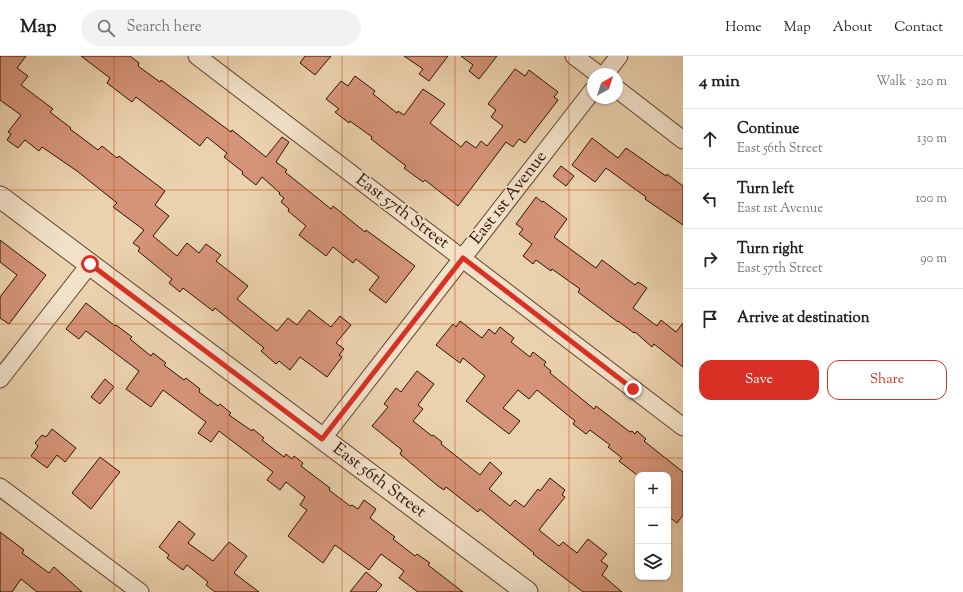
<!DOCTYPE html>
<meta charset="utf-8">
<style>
:root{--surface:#fff;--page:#f2f2f2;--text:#222;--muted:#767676;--line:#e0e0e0;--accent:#d93025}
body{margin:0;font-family:"Sorts Mill Goudy",serif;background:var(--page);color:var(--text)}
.controls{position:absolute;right:12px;bottom:12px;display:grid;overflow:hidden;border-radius:8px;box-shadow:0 1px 3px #0004}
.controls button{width:36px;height:36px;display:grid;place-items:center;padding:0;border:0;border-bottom:1px solid var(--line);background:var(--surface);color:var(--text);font:20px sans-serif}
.compass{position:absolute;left:587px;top:12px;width:36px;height:36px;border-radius:50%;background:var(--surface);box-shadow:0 1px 3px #0004;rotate:39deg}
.stop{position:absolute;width:12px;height:12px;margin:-9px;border:3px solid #d93025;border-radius:50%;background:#fff}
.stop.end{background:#d93025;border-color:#fff;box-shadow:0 1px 4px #0008}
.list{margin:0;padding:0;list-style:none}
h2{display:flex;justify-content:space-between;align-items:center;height:52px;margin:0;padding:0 16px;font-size:17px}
h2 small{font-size:13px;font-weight:400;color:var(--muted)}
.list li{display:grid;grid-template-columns:26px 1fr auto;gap:12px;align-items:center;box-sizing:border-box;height:60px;padding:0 16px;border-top:1px solid var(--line)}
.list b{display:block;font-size:15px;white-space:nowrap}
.list p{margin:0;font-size:13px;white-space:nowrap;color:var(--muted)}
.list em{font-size:13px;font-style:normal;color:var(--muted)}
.actions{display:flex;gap:8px;padding:12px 16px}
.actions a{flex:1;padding:9px 0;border:1px solid var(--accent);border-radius:12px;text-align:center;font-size:14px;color:var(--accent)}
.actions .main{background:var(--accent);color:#fff}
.icon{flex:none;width:22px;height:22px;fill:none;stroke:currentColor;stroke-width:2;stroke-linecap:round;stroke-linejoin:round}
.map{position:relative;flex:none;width:683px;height:536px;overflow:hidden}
header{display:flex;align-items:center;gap:24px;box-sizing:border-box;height:56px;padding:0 20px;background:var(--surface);border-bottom:1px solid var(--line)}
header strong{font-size:19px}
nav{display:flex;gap:22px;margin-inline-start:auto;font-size:14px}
.search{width:280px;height:36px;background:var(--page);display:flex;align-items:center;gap:10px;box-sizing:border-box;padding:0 14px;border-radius:22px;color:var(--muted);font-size:15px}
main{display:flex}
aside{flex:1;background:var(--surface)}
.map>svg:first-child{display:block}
.building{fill:#d59478;stroke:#2e1104}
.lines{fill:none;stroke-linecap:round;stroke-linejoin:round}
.minor-casing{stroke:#5d412e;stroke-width:19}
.tertiary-casing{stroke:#5d412e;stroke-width:23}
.minor{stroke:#f2e2ca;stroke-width:17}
.tertiary{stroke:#f2e2ca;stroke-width:21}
.route{stroke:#d93025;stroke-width:5}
.grid{fill:none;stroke:#cc4e0b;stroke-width:1;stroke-opacity:0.55}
.labels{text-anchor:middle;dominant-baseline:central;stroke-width:3.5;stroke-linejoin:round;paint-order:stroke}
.street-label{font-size:17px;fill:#2e1104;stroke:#f2e2ca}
</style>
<header>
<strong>Map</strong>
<div class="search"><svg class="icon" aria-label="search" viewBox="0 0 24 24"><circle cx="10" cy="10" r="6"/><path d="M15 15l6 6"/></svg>Search here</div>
<nav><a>Home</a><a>Map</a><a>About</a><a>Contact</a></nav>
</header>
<main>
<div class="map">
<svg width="683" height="536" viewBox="0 0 683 536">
<rect width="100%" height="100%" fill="#ebd2ae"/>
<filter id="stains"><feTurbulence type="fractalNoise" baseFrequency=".005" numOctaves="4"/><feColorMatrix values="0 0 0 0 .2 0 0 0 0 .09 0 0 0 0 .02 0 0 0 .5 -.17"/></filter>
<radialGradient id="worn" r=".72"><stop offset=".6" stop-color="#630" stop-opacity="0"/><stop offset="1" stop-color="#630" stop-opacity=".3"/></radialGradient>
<path class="building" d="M0,0H26L17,12L28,20L21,29L53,53L50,56L71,72L70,73L98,94L102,90L117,102L119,100L165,135L155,149L169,160L153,180L177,200L187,187L199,197L206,188L221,199L216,205L248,230L237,243L277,275L288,262L297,269L309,254L331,271L340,260L351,269L336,287L344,293L339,299L342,301L327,321L300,301L290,314L279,305L276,308L261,295L264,292L215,252L213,255L183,232L180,236L169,227L172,223L138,195L140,192L133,187L144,174L113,151L117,147L77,115L42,91L39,95L25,84L18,92L7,84L11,78L8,76L21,59L0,44Z
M81,0H130L139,7L138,10L160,26L161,24L231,76L232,74L266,101L282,81L289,86L276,106L287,114L285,116L331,153L333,150L365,176L366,174L415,210L386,247L369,234L379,221L356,203L353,207L333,191L326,200L299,179L306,170L288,155L289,153L281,146L284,142L279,138L280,137L262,121L256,129L242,118L243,116L224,101L227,97L207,81L200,90L136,41L132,46L107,27L110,22Z
M305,0H331L315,19L300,7Z
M404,0H448L429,25L419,18L423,13Z
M461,0H497L479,23L469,15L473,9Z
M515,13L525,20L529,14L558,36L554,41L558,44L525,87L519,83L513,91L506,86L458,150L425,124L423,126L404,112L406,110L371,83L372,81L350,65L349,67L335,56L339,53L326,43L341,25L348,30L355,20L375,35L373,38L397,57L398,55L404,59L423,33L445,48L430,67L461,91L466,85L476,92L481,85L487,90L503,70L491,61L496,54L488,48Z
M592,82L618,102L626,92L666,120L667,118L683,130V169L645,143L646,141L606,112L595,126L572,109Z
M561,110L574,120L566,130L553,120Z
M536,141L542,146L543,145L567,163L554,181L596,212L602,204L635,229L638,226L647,232L633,252L657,270L661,264L676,276L683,267V311L654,288L652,291L635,276L634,277L618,265V266L578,236L580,233L552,213L551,215L536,204L533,208L523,200L532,188L519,178L523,173L516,168Z
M0,184L46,219L9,268L0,262V241L17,219L0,206Z
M86,247L115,270L116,269L132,281L130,283L151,300L153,297L166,307L164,309L184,324L186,322L200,333L199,336L218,350L220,348L231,357L229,359L252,375L253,373L264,382L262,384L284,401L286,398L292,403L294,400L303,407L301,410L330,432L329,434L350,450L352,449L358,453L364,444L376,453L370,462L395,481L393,483L415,500L417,498L430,507L428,509L463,536H418L399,522L404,515L381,498L369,514L335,489L323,507L288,480L307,454L300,449L305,441L286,426L280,434L267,424L273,416L219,375L211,386L198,377L206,366L163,334L151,351L126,333L139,315L86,275L79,283L66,273Z
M460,265L482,282L489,273L495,278L500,271L514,282L511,286L530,301L533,296L546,306L544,309L551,315L550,317L594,353L596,350L630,376L632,375L635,378L637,375L646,383L644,385L683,416V459L677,467L668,460V419H637L619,405L622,402L608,391L610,389L590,374L586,378L573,368L575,365L537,334L529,343L518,334L503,352L520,365L509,378L466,345L485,320L463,302L460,307L436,289L453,268L456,271Z
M417,315L434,328L418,349L423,353L413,365L432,380L433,379L442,386L441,388L480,419L490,406L502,417L489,433L510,450L515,444L524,451L538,433L540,435L550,422L565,434L562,439L565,441L539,474L559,490L563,486L577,497L588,483L607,498L601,505L608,510L602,519L622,536H583L533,498L534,497L480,453L478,456L446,431L444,434L438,430L400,398L402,394L372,370L388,351L384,348L396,332L401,336Z
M105,323L114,331L100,348L91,341Z
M52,373L76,392L65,406L57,399L47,412L31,400L38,390L35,387L42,379L46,381Z
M100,401L120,416L91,453L72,437Z
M179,465L195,478L188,487L213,505L229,486L247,500L234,517L259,536H215L206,529L208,526L187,509L183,514L167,502L169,499L159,491Z
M0,476L24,494L22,497L49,517L54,511L82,536H37L21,523L12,536H0Z
M366,516L382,529L376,536H350Z"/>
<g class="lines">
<g class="minor-casing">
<path id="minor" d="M197,0L683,371
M574,0L598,18
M605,18L619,0
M617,33L683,84
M0,323L90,208
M322,383L593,34
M0,431L140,536"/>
</g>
<g class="tertiary-casing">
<path id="tertiary" d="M0,141L527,536"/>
</g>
<use href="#minor" class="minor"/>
<use href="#tertiary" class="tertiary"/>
</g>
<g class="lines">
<path class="route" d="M90,208L322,383L463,202L633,333"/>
</g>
<path class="grid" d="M114,0V536M228,0V536M342,0V536M455,0V536M569,0V536M0,134H683M0,268H683M0,402H683"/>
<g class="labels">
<g class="street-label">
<text transform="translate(509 142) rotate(-52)">East 1st Avenue</text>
<text transform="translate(402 156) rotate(37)">East 57th Street</text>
<text transform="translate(379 425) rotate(37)">East 56th Street</text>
</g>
</g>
<rect width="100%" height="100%" filter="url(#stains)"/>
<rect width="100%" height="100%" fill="url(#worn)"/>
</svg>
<div class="controls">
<button>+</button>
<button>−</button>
<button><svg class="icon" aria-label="layers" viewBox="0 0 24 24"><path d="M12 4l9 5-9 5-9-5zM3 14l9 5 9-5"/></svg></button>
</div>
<svg class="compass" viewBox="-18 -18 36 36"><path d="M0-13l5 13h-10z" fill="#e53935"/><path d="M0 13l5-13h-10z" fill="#767676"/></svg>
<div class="stop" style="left:90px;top:208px"></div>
<div class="stop end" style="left:633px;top:333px"></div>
</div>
<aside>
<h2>4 min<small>Walk · 320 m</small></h2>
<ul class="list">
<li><svg class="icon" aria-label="ahead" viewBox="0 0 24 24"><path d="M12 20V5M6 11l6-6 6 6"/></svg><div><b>Continue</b><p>East 56th Street</p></div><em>130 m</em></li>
<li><svg class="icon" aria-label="left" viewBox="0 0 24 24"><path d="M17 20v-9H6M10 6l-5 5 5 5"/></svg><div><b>Turn left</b><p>East 1st Avenue</p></div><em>100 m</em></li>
<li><svg class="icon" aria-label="right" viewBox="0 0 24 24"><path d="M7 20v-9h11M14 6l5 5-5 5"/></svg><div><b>Turn right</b><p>East 57th Street</p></div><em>90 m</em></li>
<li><svg class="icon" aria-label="arrive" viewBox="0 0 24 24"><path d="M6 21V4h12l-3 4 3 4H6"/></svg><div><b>Arrive at destination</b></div></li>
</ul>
<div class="actions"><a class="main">Save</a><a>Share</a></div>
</aside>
</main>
